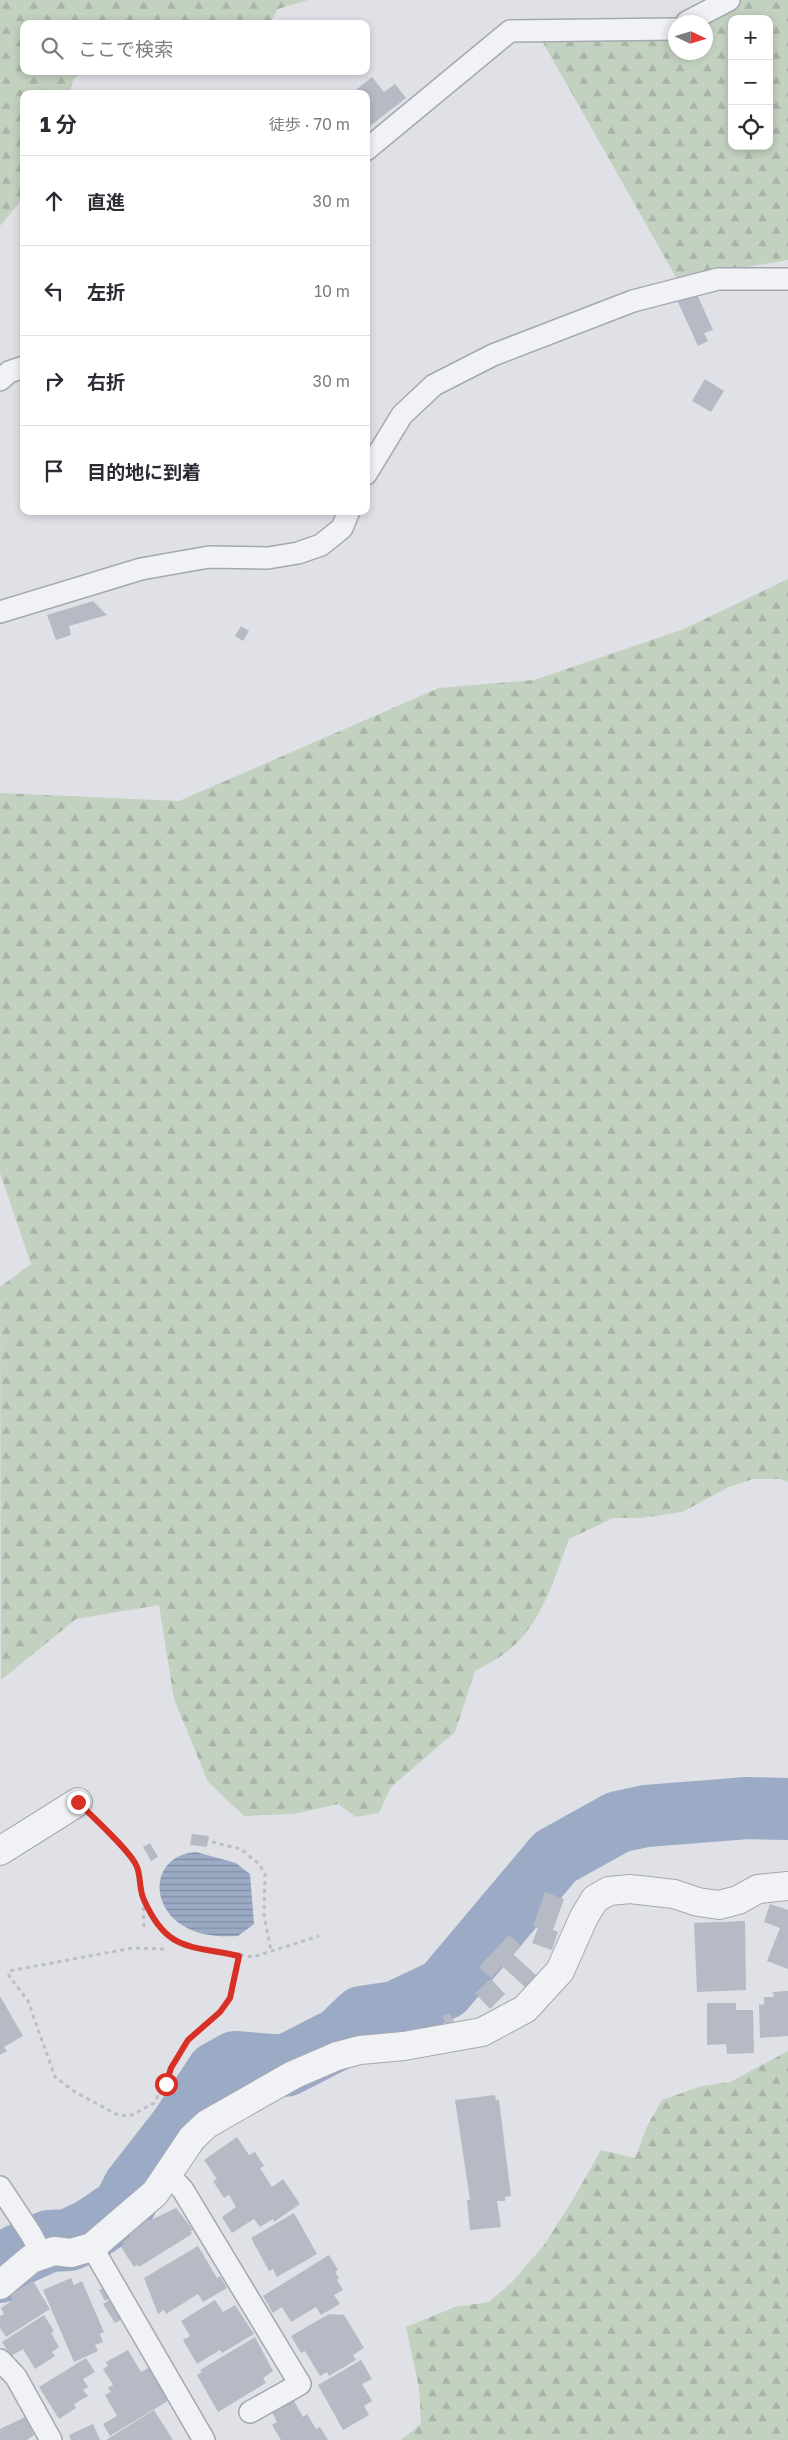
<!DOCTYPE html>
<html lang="ja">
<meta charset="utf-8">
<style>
:root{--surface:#fff;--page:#f2f2f3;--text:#2b2b33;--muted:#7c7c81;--line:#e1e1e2}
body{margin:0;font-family:"Golos Text","Noto Sans JP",sans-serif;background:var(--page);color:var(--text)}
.controls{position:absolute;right:15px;top:15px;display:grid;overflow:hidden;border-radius:10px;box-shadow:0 2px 8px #0003}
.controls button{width:45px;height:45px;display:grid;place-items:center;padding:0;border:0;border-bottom:1px solid var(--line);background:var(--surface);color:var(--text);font:25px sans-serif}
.compass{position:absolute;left:668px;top:15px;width:45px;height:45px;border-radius:50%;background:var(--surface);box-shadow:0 2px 8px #0003;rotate:94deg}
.stop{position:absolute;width:15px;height:15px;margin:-11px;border:4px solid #d93025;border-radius:50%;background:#fff}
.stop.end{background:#d93025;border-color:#fff;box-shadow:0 1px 5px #0008}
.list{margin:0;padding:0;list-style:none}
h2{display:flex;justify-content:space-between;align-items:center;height:65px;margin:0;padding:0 20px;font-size:21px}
h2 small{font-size:16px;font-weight:400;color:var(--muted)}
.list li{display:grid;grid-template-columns:32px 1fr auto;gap:15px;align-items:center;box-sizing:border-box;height:90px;padding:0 20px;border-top:1px solid var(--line)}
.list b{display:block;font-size:19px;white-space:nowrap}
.list em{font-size:16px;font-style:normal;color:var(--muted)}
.icon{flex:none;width:28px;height:28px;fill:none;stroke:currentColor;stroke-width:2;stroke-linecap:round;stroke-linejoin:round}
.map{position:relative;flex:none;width:788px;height:2440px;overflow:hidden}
.search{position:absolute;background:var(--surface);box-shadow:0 2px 8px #0003;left:20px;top:20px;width:350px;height:55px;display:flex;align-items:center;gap:12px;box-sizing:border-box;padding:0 18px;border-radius:10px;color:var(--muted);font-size:19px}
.panel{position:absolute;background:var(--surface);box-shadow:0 2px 8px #0003;left:20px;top:90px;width:350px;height:425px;border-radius:10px}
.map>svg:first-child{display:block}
.forest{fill:url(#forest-firs);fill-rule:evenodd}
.water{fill:url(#water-rules)}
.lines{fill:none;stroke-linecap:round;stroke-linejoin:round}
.river{stroke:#9cabc5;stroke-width:62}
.building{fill:#b6bac4}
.lane-casing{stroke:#a5a8b1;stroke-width:24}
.street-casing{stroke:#a5a8b1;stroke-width:30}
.path{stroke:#bdbfc6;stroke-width:3;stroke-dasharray:4 4;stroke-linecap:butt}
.lane{stroke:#f1f2f6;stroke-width:21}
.street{stroke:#f1f2f6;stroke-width:28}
.route{stroke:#d93025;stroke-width:6}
</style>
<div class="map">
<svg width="788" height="2440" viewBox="0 0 788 2440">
<defs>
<pattern id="forest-firs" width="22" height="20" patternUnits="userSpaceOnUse" patternTransform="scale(1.25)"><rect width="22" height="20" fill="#c3d1c0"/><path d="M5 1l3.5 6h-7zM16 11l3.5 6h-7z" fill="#a8b4a6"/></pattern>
<pattern id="water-rules" width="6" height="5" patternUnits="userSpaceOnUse" patternTransform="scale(1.25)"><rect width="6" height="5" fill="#9cabc5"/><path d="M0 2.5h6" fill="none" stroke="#7f8ca1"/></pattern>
</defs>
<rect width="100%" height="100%" fill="#dfe1e7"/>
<path class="forest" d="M0,0H308L278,9L269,24H24V71H83L73,80L70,94H24V197L0,226Z
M725,0H788V260L677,279L541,39L675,34L676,52H706V22ZM732,19H769V146H732Z
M788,579V1482L780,1479H753L729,1487L682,1512L641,1518H613L569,1539C554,1579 541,1627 505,1653C496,1660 485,1665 475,1671L455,1732L391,1787L379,1813L356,1817L338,1804L294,1814L244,1816L208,1782L174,1699L159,1605L76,1619L1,1680L0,1287L31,1264L0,1173V793L179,801L439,688L534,680L684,629Z
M788,2051V2440H401L421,2424L419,2388L406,2327L455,2307L489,2302L512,2282L544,2245L572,2201L601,2150L635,2158L647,2126L662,2100L702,2086L730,2082Z"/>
<path class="water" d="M196,1852L236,1863L250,1874L254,1924L238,1936C219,1937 198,1936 182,1925C148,1903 153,1855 196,1852Z"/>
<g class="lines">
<path class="river" d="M0,2272L18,2255L49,2241L69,2240L92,2229L123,2208L134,2187L180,2128L217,2072L235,2062L285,2066L340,2038L362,2017L395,2012L444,1989L555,1857L618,1822L646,1816L747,1808L788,1809"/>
</g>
<path class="building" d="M372,77L384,92L395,84L406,98L370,126L366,121V94H351Z
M696,292L713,330L704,333L708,341L698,346L677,300Z
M705,379L724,391L711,412L692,401Z
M93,601L107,615L69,626L71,635L56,640L47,615Z
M241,626L249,631L243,641L235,636Z
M192,1834L209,1836L207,1847L190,1845Z
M150,1843L158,1857L151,1861L143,1847Z
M545,1892L564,1899L553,1930L558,1932L552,1950L532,1943L538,1928L533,1926Z
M770,1904L788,1910V1969L767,1961L780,1928L764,1922Z
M745,1921L746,1990L697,1992L694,1923Z
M509,1935L521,1946L513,1954L538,1977L527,1989L502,1966L491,1978L479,1967Z
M491,1979L505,1994L490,2009L475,1993Z
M788,1991V2036L760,2038L759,2005L764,2004V1997H774L773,1992Z
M0,1996L23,2036L4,2047L7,2051L0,2055Z
M707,2003H736V2010H753L754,2053L727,2054L726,2044L707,2045Z
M450,2013L454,2022L446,2025L442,2016Z
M495,2095L496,2100H499L511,2196L505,2197V2201H497L501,2227L470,2230L467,2200H470L455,2100Z
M237,2137L249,2155L255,2152L264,2166L260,2168L272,2187L283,2179L300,2204L274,2222L273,2219L260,2227L254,2219L232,2233L222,2217L236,2207L229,2195L224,2198L213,2181L217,2179L204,2160Z
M176,2208L193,2230L190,2231L192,2234L139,2267L137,2265L134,2267L121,2247L124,2244L122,2242L130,2237L125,2230L146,2217L149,2221Z
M294,2213L317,2254L277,2277L273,2269L269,2271L251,2238Z
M198,2246L217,2278L220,2276L227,2288L203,2302L198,2294L166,2314L164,2310L158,2314L144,2278Z
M329,2255L338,2270L335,2272L339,2278L337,2280L343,2290L334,2295L340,2304L321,2315L316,2307L291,2322L282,2307L273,2313L263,2296Z
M71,2278L74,2285L82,2281L104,2332L100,2334L103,2342L95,2345L98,2351L74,2362L43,2290Z
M33,2281L50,2309L6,2337L0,2328V2316L4,2314L1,2308L13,2300L10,2295Z
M106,2287L111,2297L105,2301L99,2290Z
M112,2298L124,2318L115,2323L103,2304Z
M215,2300L223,2312L235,2305L254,2334L222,2353L220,2350L197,2364L183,2340L190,2336L181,2321Z
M329,2314L344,2315L364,2348L353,2355L356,2360L329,2376L327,2372L320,2376L305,2351L301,2353L291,2336Z
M44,2315L54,2331L51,2333L59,2347L52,2352L55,2356L35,2369L23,2349L11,2356L2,2342Z
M255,2337L273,2371L263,2378L266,2383L218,2412L197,2375L202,2372L200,2370Z
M128,2350L141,2372L152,2366L171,2399L110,2436L103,2424L117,2416L105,2395L111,2392L108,2388L113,2385L103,2369L108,2366L106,2362Z
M86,2358L95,2372L83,2379L88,2387L83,2390L88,2396L74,2404L76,2408L59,2419L39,2387Z
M361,2360L372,2379L362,2384L372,2401L364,2406L369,2415L343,2430L318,2385Z
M293,2399L303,2417L307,2414L316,2429L320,2427L328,2440H281L272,2425L277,2422L272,2412Z
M154,2410L173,2440H106Z
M25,2417L34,2435L27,2440H0V2429Z
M93,2424L100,2440H71L69,2435Z"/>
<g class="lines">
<g class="lane-casing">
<path id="lane" d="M687,22L729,0
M366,150L510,31L676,29
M0,380L9,372L24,367
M366,474L402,415L434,385L493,355L633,301L718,279H788
M0,612L141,569L209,557L268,558L298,553L321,545L342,528L349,511
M169,2175L183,2190L300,2384L250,2412
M0,2187L31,2234L42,2255
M92,2247L204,2440
M0,2360L16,2377L51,2440"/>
</g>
<g class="street-casing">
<path id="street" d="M0,1851L78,1802
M0,2285L31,2259L54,2251L71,2253L92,2247L155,2193L192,2138L207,2124L293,2075L337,2056L360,2050L404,2046L482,2032L525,2009L560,1971L584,1917L595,1899L609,1891L630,1889L674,1894L698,1902L719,1905L738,1900L758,1889L788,1886"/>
</g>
<path class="path" d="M100,1826L123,1848L136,1866L143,1898L167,1937L185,1945L253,1957L319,1936
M212,1842L241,1849L259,1864L265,1874L264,1915L271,1951
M143,1899L144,1930
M164,1949L132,1948L9,1971V1976L28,2001L55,2077L75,2092L120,2116L132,2115L154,2103L188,2039L220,2012L230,1998L239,1956"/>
<use href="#lane" class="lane"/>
<use href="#street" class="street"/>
</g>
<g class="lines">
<path class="route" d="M78,1802C91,1816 131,1851 137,1867C141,1877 139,1890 144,1900C167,1952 190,1945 239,1956L230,1998L220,2012L188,2040L171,2068L166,2084"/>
</g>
</svg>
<div class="controls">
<button>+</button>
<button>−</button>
<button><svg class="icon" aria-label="locate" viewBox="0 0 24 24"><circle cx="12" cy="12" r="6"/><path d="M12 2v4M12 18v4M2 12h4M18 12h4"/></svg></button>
</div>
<svg class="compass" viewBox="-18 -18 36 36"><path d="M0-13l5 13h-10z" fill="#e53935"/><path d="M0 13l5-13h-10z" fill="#7c7c81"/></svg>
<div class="stop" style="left:166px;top:2084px"></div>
<div class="stop end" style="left:78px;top:1802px"></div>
<div class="search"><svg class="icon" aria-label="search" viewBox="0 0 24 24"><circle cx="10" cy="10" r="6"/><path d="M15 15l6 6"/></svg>ここで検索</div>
<section class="panel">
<h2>1 分<small>徒歩 · 70 m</small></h2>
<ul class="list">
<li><svg class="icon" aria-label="ahead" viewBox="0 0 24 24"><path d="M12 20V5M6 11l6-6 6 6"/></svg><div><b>直進</b></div><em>30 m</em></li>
<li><svg class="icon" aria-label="left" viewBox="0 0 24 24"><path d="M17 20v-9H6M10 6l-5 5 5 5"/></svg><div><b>左折</b></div><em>10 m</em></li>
<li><svg class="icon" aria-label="right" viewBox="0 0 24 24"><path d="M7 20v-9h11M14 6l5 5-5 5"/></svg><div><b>右折</b></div><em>30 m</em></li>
<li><svg class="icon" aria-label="arrive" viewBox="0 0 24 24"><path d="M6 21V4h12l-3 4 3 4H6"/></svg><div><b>目的地に到着</b></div></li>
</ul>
</section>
</div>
